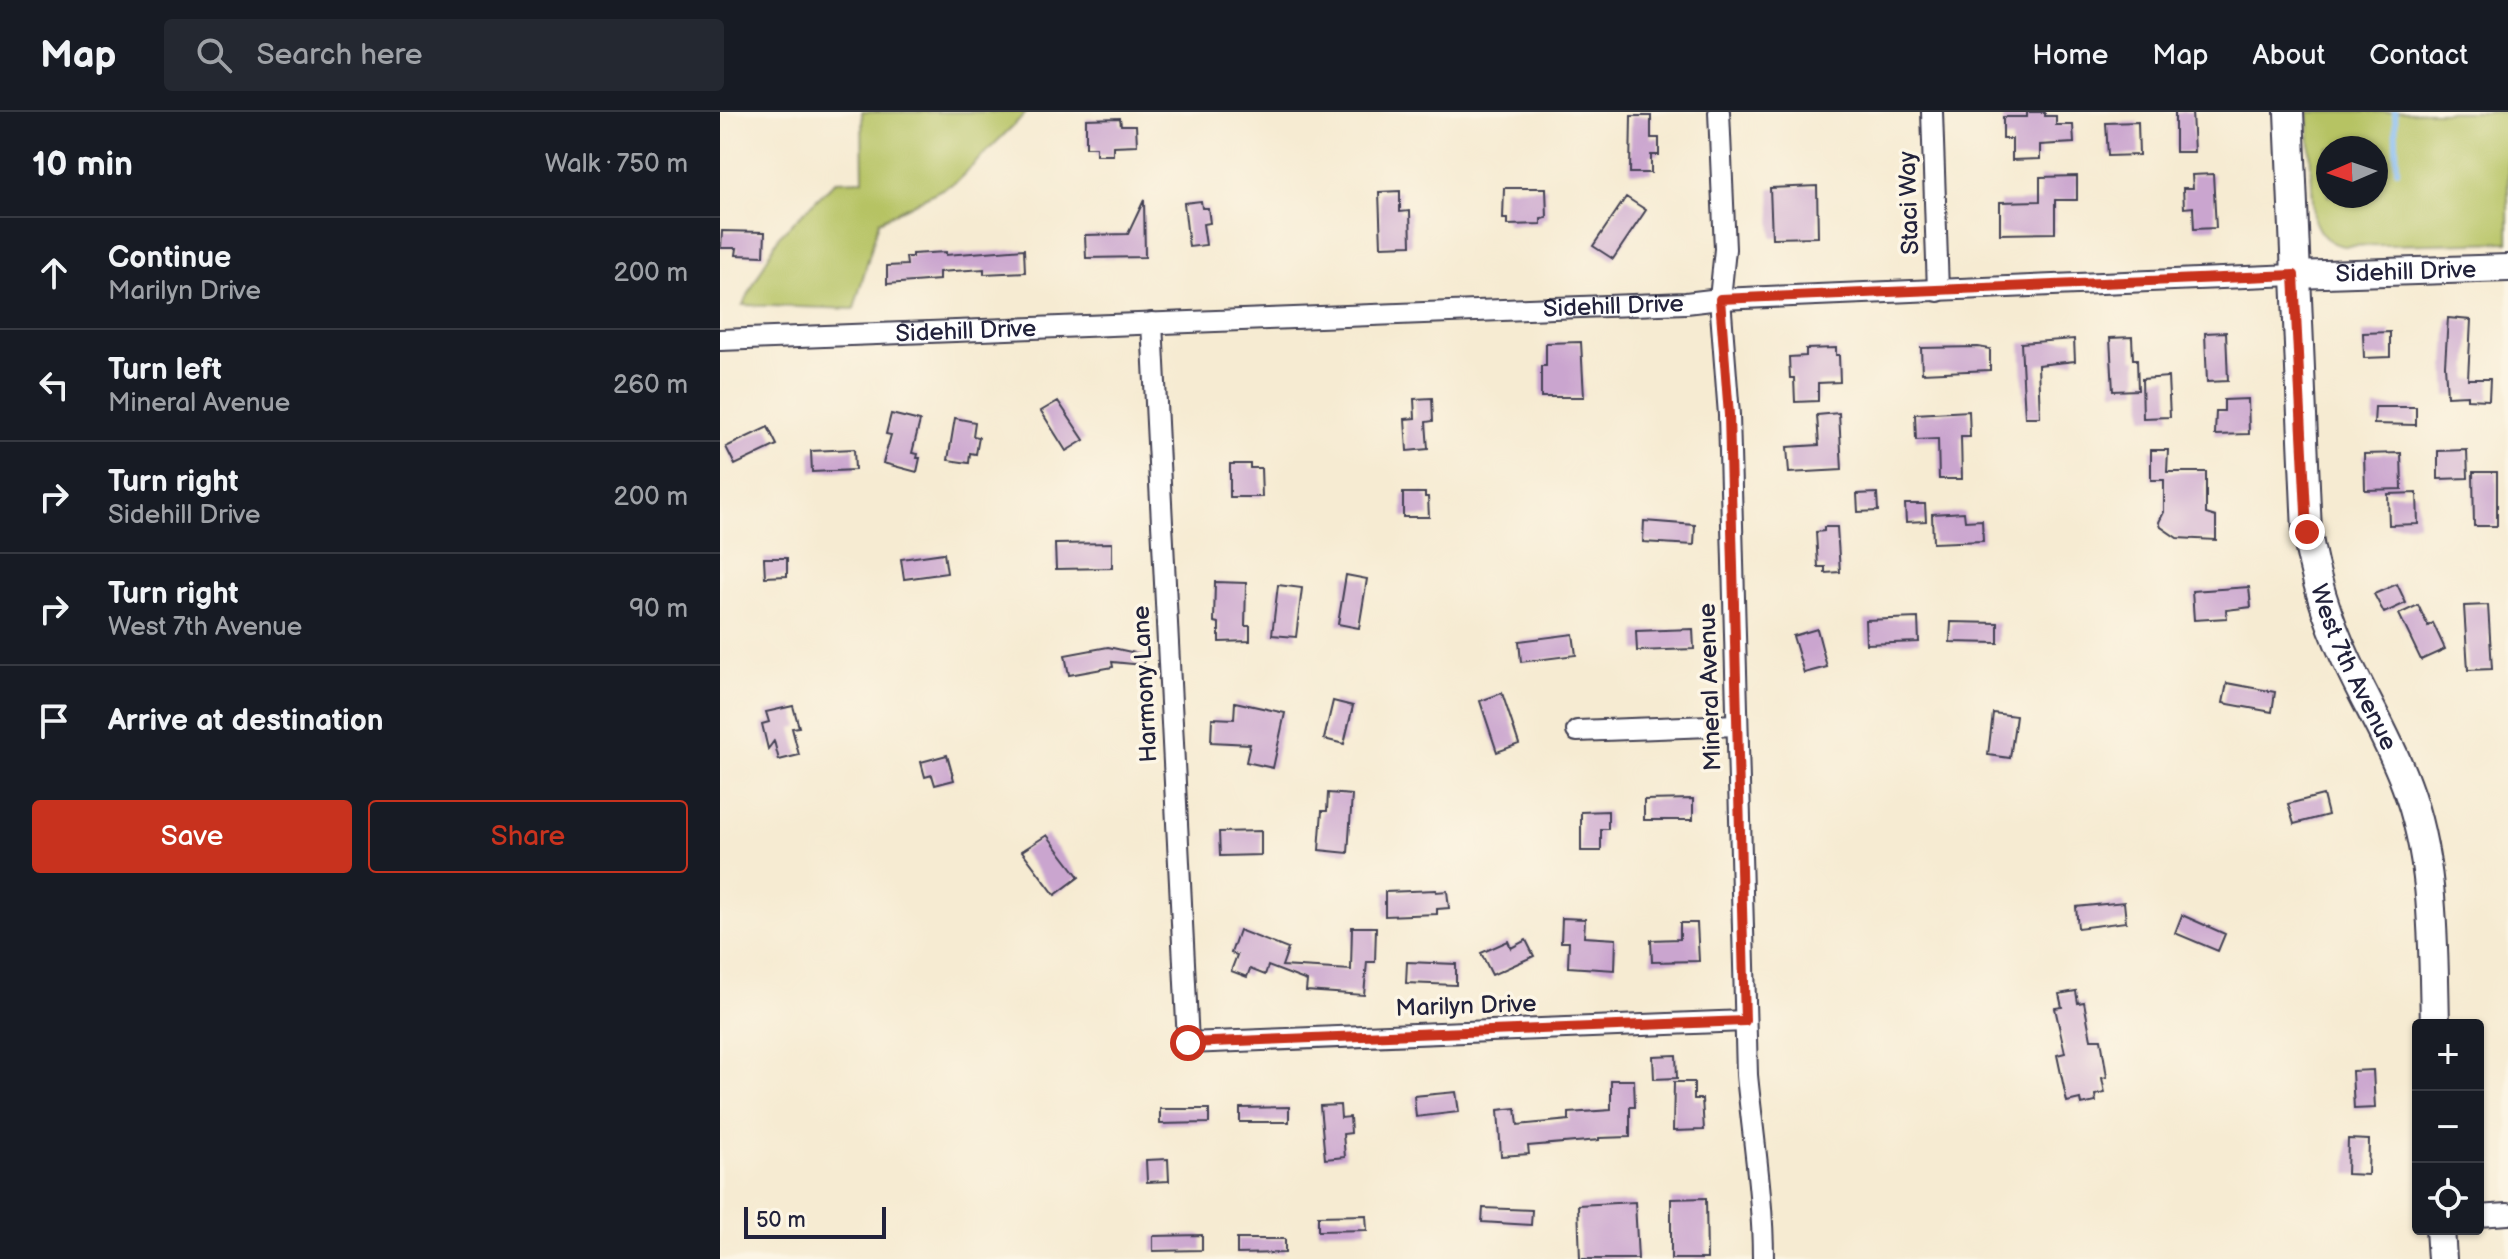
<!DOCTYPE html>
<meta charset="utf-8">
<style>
:root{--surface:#171b24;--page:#242831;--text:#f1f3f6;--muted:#9ea1a6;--line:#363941;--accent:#c8321e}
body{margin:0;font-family:"Balsamiq Sans",sans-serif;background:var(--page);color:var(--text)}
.controls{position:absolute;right:24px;bottom:24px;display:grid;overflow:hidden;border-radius:8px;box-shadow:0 2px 6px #0004}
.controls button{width:72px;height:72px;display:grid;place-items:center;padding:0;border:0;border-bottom:2px solid var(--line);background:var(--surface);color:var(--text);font:40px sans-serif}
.compass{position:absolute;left:1596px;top:24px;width:72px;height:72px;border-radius:50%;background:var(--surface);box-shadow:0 2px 6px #0004;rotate:268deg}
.scale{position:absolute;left:24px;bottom:20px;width:142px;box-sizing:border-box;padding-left:8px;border:4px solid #22223b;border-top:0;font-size:22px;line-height:28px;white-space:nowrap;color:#22223b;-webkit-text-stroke:6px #fcf5e5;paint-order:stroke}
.stop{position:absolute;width:24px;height:24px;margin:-18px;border:6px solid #c8321e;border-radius:50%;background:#fff}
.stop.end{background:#c8321e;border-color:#fff;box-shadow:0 2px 8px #0008}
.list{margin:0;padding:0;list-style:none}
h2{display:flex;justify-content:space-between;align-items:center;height:104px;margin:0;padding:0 32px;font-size:34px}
h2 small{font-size:26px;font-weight:400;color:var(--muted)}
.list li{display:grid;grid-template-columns:52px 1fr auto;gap:24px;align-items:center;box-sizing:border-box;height:112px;padding:0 32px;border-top:2px solid var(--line)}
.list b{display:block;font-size:30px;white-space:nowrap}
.list p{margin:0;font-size:26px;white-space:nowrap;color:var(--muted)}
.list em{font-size:26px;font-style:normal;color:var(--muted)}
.actions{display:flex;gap:16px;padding:24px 32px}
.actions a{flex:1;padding:18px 0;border:2px solid var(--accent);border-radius:8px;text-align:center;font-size:28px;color:var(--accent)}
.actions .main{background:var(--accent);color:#fff}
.icon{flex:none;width:44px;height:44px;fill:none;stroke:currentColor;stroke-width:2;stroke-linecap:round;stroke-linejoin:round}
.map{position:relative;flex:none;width:1788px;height:1147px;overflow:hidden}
header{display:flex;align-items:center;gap:48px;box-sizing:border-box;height:112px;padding:0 40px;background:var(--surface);border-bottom:2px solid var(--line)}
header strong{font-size:38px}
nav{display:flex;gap:44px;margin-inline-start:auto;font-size:28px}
.search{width:560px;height:72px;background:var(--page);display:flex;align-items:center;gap:20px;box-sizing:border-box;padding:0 28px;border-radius:8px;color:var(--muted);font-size:30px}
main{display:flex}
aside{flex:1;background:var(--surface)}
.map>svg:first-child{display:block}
.green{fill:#b6c364;stroke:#6c7250;stroke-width:2;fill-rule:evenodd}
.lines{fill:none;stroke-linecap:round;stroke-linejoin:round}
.stream{stroke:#84bcf4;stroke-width:6}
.building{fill:#caa5cf}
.minor-casing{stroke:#424052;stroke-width:24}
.tertiary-casing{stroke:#424052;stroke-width:30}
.secondary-casing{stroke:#424052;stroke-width:32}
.minor{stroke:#fff;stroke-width:20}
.tertiary{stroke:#fff;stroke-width:26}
.secondary{stroke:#fff;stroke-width:28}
.route{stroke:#c8321e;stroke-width:10}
.labels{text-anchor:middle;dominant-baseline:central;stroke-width:7;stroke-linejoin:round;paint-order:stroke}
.street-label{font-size:24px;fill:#22223b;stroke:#fcf5e5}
</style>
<header>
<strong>Map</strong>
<div class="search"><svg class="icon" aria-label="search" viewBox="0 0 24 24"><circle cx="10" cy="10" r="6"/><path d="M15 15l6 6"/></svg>Search here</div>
<nav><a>Home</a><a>Map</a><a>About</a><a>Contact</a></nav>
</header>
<main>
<aside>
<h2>10 min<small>Walk · 750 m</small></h2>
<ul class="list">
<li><svg class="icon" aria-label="ahead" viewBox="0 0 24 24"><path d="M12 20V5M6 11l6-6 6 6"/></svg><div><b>Continue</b><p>Marilyn Drive</p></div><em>200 m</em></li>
<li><svg class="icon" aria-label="left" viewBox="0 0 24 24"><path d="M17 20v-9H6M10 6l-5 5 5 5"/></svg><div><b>Turn left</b><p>Mineral Avenue</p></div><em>260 m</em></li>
<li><svg class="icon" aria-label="right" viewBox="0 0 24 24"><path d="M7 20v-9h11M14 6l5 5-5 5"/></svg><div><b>Turn right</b><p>Sidehill Drive</p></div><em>200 m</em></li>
<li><svg class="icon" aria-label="right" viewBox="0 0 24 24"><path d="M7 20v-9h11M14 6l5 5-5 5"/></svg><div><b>Turn right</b><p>West 7th Avenue</p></div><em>90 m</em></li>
<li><svg class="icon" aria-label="arrive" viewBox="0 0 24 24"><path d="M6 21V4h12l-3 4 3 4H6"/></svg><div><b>Arrive at destination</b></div></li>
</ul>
<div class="actions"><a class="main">Save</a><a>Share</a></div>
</aside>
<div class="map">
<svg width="1788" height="1147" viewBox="0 0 1788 1147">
<rect width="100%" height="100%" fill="#fcf5e5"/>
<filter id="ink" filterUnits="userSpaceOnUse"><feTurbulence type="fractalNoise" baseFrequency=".0125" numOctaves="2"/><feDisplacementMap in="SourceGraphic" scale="16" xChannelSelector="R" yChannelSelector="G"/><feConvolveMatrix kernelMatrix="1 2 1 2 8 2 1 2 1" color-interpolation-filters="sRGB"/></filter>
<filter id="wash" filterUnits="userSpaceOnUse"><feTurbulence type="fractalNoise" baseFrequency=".006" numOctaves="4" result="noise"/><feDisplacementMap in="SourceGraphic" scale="32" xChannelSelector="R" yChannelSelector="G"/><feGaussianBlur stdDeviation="1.8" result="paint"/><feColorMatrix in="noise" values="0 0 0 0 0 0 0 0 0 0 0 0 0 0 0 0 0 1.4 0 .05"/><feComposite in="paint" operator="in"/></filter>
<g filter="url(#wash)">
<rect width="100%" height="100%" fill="#f6ebd2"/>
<path class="green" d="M142,0H307L236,70L159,109L134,197L23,193L59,124L116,69L143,68Z
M1588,0H1788V130L1623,134C1607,130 1599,122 1594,107ZM1656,36V84H1608V36Z"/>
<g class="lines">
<path class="stream" d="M1675,0L1677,58"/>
</g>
<g id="blocks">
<path class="building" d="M1307,0H1325V4H1336V13H1353L1354,31L1320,33V47L1292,48V27H1283V5H1307Z
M1455,0H1472L1474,40H1455Z
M911,4H931V26H939V43H931V61H910Z
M400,6L401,13H416L417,33L393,34V43H376V35H366V7Z
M1418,10L1419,43L1388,44L1386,11Z
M1493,62L1496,116L1474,117L1473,95L1464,96L1463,76H1473L1472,63Z
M1357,64V88H1335V121L1280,122V90L1320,89V65Z
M1097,74L1098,125L1052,126L1050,76Z
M784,76H826L827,106L821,107V112L787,113V107H783Z
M680,79V100L690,99L691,133L661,134L659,80Z
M906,85L926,98L893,147L873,134Z
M424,88L425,145L366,146L365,123L408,122Z
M481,89L482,96H488L490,111L483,112L486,133L469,135L464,91Z
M2,119L45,120L44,144L16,143L17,136H1Z
M304,137L305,160L264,162V157L219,160V168L167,172V154L187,153L186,145H192V142L226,140V143Z
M1728,206L1751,208L1748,267H1770L1769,288L1747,287V283L1727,284L1725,253Z
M1506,220L1508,269L1487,270L1485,221Z
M1670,220V245L1644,246L1643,221Z
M1412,225L1413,247H1417L1418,278L1393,279L1390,226Z
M1354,227L1355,249L1318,253L1320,305H1305L1301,231Z
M861,230L864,285H821V254H826V231Z
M1258,235L1270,237V258L1202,261L1201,236Z
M1116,236V243H1119L1120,270L1098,271V289L1075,290L1074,266H1070L1069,245L1086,244V237Z
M1448,265L1450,305L1423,306L1422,267Z
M712,286L713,309L706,310L708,337L687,339L685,307L695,306L694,287Z
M1528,287L1529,322L1495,323L1496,299H1504V288Z
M338,289L364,328L346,339L321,299Z
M1655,295H1696V313L1654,312Z
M1249,299L1250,325H1241L1242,367H1219L1218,327L1196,328L1195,302Z
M1119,301L1122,358L1069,361L1067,335L1099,333L1097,303Z
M171,302L200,309L192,341L198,342L197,346H200L197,360L163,351L171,323L166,322Z
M235,306L255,310L253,324L259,325L256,342L250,341L249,351L228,348Z
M48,315L57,333L15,353L6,335Z
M134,337L135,358L92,360L91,339Z
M1431,338H1448L1447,360H1486V402L1496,405V428L1457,426L1441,415L1439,410L1444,400V368H1431Z
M1747,338L1748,366L1718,367V339Z
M1681,341L1682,377L1645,378L1644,342Z
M510,352H530V356H541L542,385H510Z
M1753,360H1777V414H1754Z
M683,381H705V385H708L709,405H683Z
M1157,381L1158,399L1138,400L1137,382Z
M1697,381L1698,412L1669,413L1668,382Z
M1185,392H1205L1206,409L1186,410Z
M1244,400L1245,409L1262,408L1263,429L1213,431L1212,402Z
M924,409L975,413L974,433L923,430Z
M1104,415H1117L1120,460L1105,461V455H1098L1096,420L1104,419Z
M392,431V456L336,457L335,432Z
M224,441L227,461L184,467L181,447Z
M44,446H67V464L45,465Z
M626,463L647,467L639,516L618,512Z
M495,470L526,471L525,514H530V529L499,530V511L494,510Z
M1677,472L1686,491L1664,501L1654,482Z
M558,473L582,476L576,525L552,523Z
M1529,475L1531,495L1506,498L1507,506L1474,508L1472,479Z
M1698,493L1708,514L1713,511L1725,537L1701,548L1679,502Z
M1768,493L1772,557L1748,558L1744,494Z
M1198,506L1199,530L1146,532L1145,508Z
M1231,510L1278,511V531L1230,530Z
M973,517L974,537L917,539L916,519Z
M1097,517L1107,555L1084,561L1073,524Z
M853,522L856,543L801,550L799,529Z
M388,535L425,543L423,553L392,550L393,555L349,563L345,543Z
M1507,571L1555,580L1552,600L1503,591Z
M782,581L799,632L777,640L760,589Z
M613,589L633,594L624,632L604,627Z
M515,590L565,601L553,656L526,650L530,632L491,630L492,606L514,607Z
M73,594L79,615L72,616L79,643L59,648L54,629L48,637L42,612L49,610L46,600Z
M1273,601L1296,604L1290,646L1268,643Z
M227,643L234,668L215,673L212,663L205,665L201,650Z
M608,681L632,683L628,741L599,738L602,699H607Z
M1603,683L1608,703L1574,712L1568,692Z
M973,687V708H924V688Z
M888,699V717H881V739H861V700Z
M541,719V743L500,744L499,720Z
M327,723L359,765L335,783L302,739Z
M716,778V780L727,779L729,796L717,797V802L665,804V780Z
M1404,790L1406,810L1358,816L1356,795Z
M1462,803L1505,822L1498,839L1455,821Z
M842,806L865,807L864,825L896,827L895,858L848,855L849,830H841Z
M960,811H977L979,849L932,850L931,828L960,827Z
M632,815H656L655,850H647L644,883L586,879L587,869L548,854L545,863L530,857L527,865L511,859L517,843L511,841L519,818L568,837L562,854L631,858Z
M806,828L814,844L772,863L761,841L788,829L791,836Z
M687,850L736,852V873L686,871Z
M1356,879L1358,891L1364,890L1371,927H1381L1387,965L1382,966L1385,981L1375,983L1376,990L1361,993L1360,987L1347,990L1337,943L1345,941L1335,896L1342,895L1339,882Z
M956,943L957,966L934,967L933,944Z
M1653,958L1655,996L1634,997L1632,959Z
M891,968H914L915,995H910V1025L879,1026V1028L808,1034L809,1042L781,1044L778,998L796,996L798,1013L849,1008V1001L891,998Z
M954,970H974V987H982L984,1018L953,1019Z
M736,980L739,1000L696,1005L694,984Z
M620,993L621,1006L630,1005L631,1021L623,1022L625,1045L605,1047L600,994Z
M569,995V1010H520V996Z
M440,997H489V1011L440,1012Z
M1628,1027L1649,1028L1648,1063L1627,1062Z
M448,1047L449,1069L427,1070L426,1048Z
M986,1086L987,1147H951V1087Z
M915,1090L918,1147H860L858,1093Z
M763,1096L812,1098L811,1113L762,1110Z
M646,1103L647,1118L598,1119V1104Z
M482,1123V1138L433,1139V1124Z
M517,1127H565V1141L517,1142Z"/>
</g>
</g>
<g filter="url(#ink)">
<use href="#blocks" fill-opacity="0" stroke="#424052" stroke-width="2"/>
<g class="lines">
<g class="minor-casing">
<g id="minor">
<path d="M999,0L1005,137L1000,187L1009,303L1027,963C1033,1025 1043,1085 1043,1147"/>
<path d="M1212,0L1218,179"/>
<path d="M432,211L468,931L1025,909"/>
<path id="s1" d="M0,228L966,191L1000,187L1574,163"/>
<path d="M857,619L1017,613"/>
<path d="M1758,1104L1788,1102"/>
</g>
</g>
<g class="tertiary-casing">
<g id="tertiary">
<path id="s2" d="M1574,163L1788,156"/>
</g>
</g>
<g class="secondary-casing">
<g id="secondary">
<path id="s3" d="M1569,0L1587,420C1594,464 1607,506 1626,547C1645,589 1670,629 1686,673C1715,749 1713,833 1715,913"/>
<path d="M1720,1117L1722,1147"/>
</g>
</g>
<use href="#minor" class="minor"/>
<use href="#tertiary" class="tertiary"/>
<use href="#secondary" class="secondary"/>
</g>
</g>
<g class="lines" filter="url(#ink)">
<path class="route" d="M468,931L1025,909L1009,303L1000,187L1574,163L1587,420"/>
</g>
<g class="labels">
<g class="street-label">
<text transform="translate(1189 91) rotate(-92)">Staci Way</text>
<text stroke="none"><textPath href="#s2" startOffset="112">Sidehill Drive</textPath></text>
<text stroke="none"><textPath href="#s1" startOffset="894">Sidehill Drive</textPath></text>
<text stroke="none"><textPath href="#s1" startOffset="246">Sidehill Drive</textPath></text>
<text stroke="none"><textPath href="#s3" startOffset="564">West 7th Avenue</textPath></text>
<text transform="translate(425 572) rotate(-93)">Harmony Lane</text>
<text transform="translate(990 575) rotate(-92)">Mineral Avenue</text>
<text transform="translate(746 894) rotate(-2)">Marilyn Drive</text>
</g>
</g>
</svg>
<div class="controls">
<button>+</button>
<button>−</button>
<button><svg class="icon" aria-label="locate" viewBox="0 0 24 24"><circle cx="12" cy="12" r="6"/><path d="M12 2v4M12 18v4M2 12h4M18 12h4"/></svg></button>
</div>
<svg class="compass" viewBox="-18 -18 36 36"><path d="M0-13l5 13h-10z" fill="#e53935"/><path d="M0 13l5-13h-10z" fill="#9ea1a6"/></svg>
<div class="scale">50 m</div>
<div class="stop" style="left:468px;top:931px"></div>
<div class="stop end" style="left:1587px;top:420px"></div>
</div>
</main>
